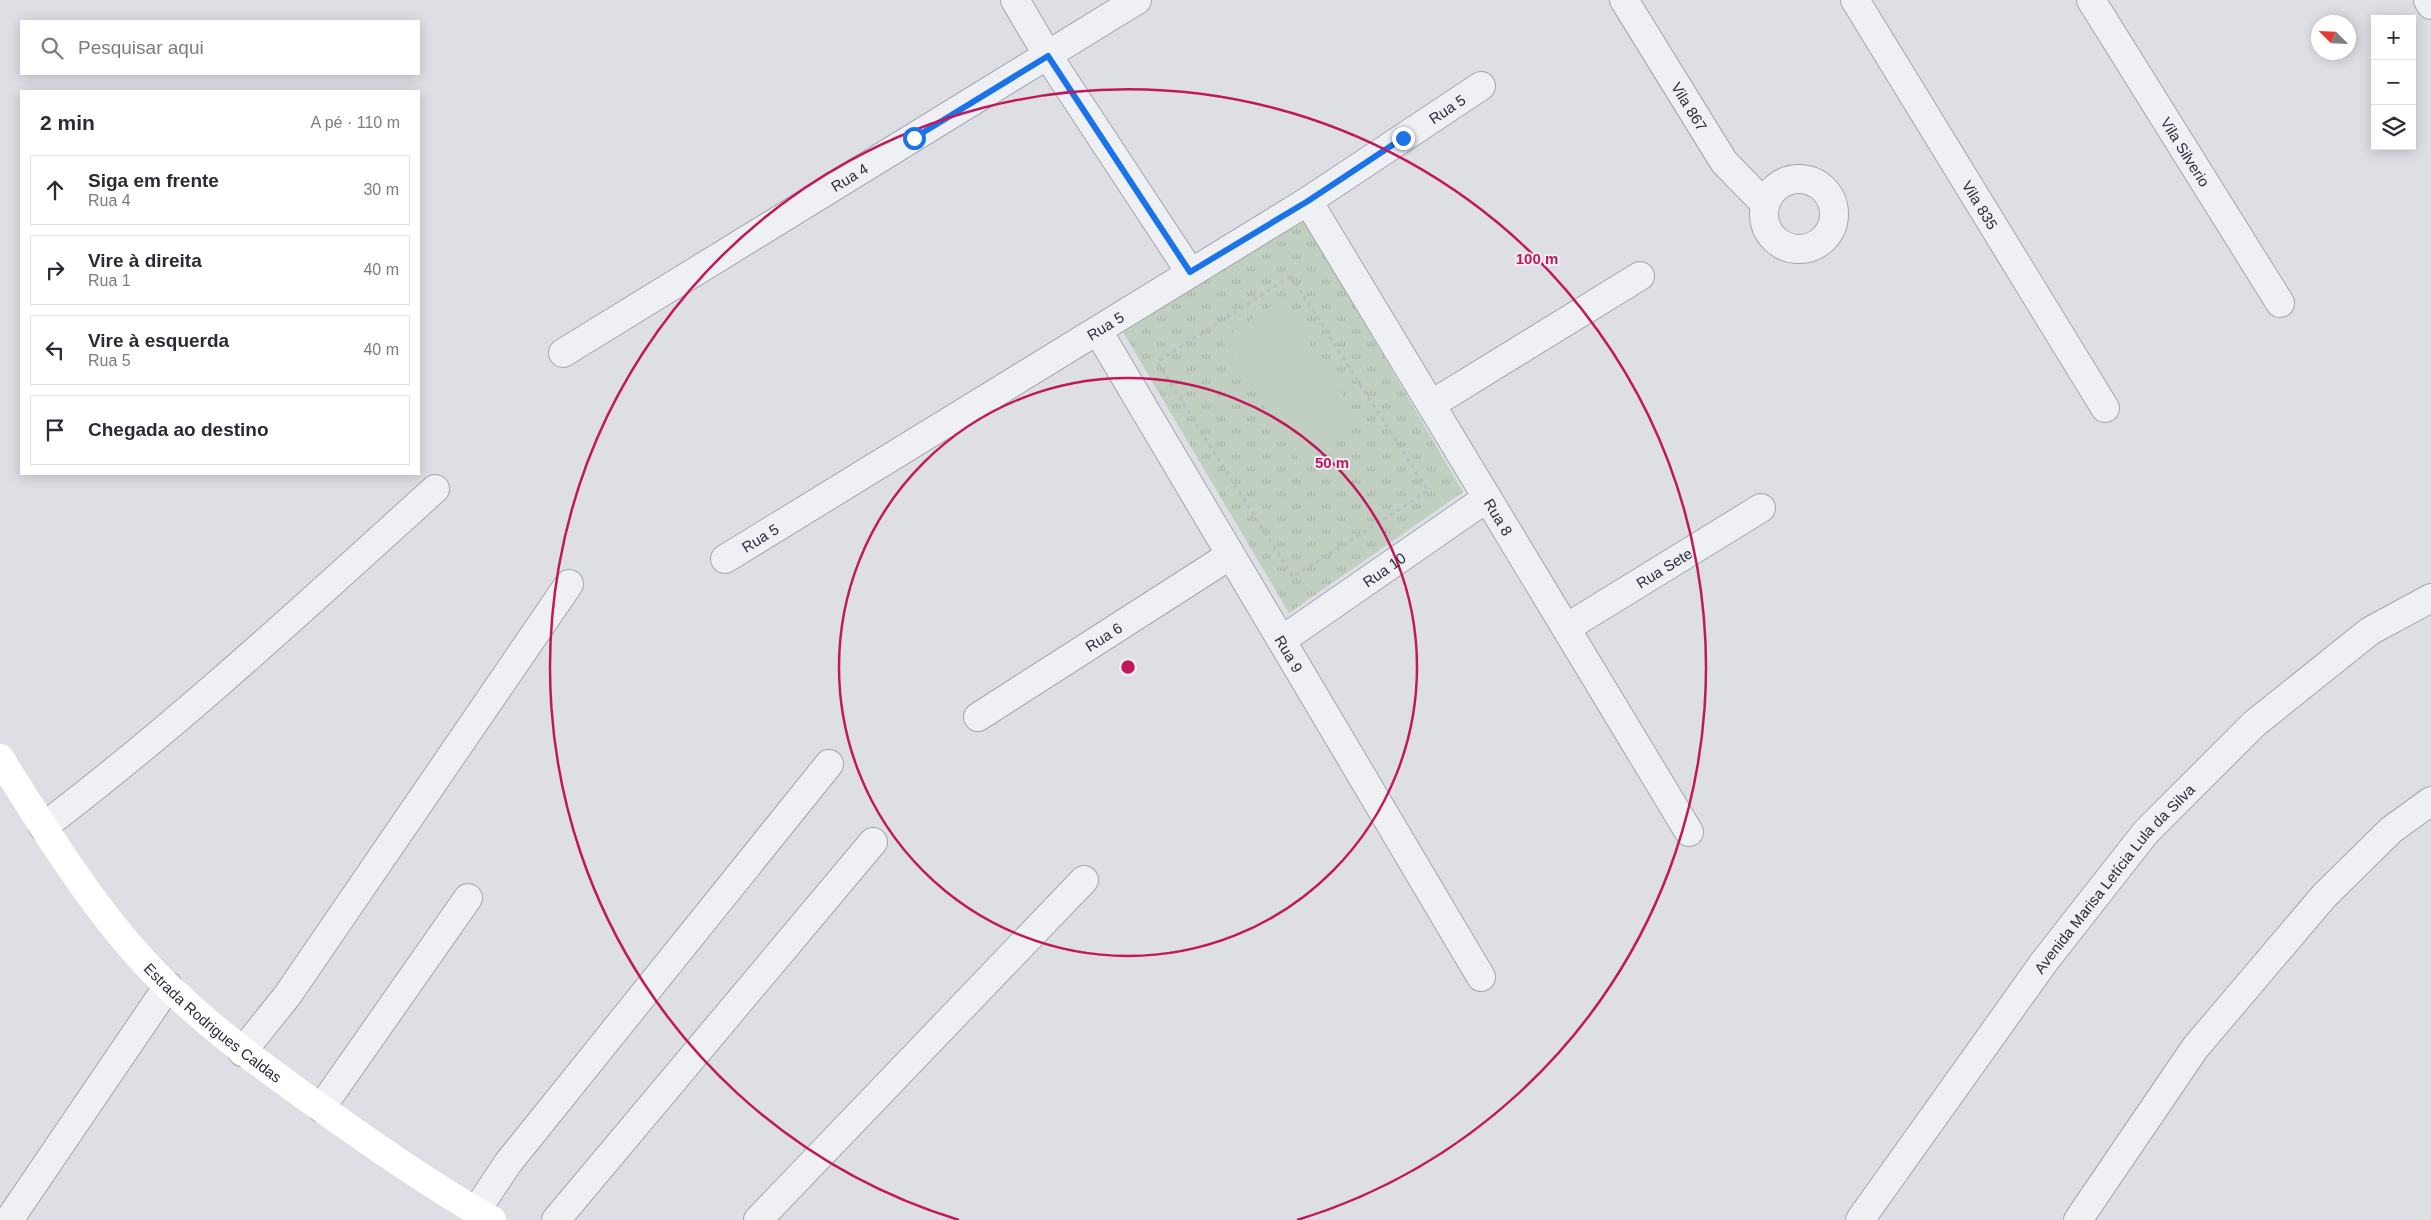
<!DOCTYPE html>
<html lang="pt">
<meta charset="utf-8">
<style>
:root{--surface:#fff;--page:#f7f7f7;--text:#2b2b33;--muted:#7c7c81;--line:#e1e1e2}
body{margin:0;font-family:Helvetica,sans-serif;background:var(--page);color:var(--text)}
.controls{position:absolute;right:15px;top:15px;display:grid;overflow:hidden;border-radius:0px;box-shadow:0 2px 12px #0003}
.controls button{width:45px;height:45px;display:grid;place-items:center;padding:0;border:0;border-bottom:1px solid var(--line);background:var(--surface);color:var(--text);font:25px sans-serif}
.compass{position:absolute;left:2311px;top:15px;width:45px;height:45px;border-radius:50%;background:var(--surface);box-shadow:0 2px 12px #0003;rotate:294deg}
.stop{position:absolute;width:15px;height:15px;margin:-11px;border:4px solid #1a73e8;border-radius:50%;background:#fff}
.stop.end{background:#1a73e8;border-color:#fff;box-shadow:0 1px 5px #0008}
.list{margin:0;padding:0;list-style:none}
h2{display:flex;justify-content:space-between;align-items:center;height:65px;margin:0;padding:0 20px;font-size:21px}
h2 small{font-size:16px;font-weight:400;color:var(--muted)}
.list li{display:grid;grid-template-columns:32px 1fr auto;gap:15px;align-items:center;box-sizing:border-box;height:70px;margin:0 10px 10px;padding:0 10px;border:1px solid var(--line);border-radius:0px}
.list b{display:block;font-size:19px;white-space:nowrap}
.list p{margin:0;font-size:16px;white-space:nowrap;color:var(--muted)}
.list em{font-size:16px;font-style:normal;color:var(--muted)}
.icon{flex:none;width:28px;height:28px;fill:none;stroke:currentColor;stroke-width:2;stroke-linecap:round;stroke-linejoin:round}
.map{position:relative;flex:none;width:2431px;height:1220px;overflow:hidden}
.search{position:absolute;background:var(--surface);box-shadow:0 2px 12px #0003;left:20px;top:20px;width:400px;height:55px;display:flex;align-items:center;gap:12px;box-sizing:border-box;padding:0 18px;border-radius:0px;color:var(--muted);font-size:19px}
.panel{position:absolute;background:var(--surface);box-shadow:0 2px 12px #0003;left:20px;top:90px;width:400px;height:385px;border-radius:0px}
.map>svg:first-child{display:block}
.grass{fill:url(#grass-tufts)}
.pitch{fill:#c0cfbf}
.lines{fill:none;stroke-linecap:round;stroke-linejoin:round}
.street-casing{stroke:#a3a6af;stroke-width:30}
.path{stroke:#bbbdc4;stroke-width:3;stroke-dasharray:4 4;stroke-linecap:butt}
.street{stroke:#eff0f4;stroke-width:28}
.secondary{stroke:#fff;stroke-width:28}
.route{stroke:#1a73e8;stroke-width:6}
.ring{fill:none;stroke:#c2185b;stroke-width:2.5}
.labels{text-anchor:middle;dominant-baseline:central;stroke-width:4;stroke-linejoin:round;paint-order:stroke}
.street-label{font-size:15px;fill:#282c3b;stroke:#eceef3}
.centre{fill:#c2185b;stroke:#eceef3;stroke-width:2.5}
.ring-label{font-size:15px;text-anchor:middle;font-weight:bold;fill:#c2185b;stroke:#eceef3;stroke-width:4;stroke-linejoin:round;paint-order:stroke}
</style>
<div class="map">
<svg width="2431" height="1220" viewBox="0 0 2431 1220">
<defs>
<pattern id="grass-tufts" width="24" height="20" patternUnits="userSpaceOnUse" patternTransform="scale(1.25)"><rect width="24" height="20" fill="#c0cfbf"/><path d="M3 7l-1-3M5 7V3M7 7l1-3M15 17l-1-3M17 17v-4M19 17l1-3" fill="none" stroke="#a5b2a5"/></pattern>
</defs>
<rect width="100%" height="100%" fill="#dddfe5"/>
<path class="grass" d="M1303,218L1463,492L1289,613L1123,332Z"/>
<path class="pitch" d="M1281,300L1360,421L1299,460L1221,339Z"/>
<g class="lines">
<g class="street-casing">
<g id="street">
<path d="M1015,0L1048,56L1190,272"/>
<path id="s1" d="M1624,0L1724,162L1765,204"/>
<path id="s2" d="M1855,0L2105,408"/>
<path id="s3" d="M2091,0L2280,303"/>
<path d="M2428,0L2431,5"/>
<circle cx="1799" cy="214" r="35"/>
<path id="s4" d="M1308,201L1689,832"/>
<path id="s5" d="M1098,331L1481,977"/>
<path id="s6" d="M563,353L1137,0"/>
<path d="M1432,404L1640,276"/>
<path id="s7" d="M725,559L1308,201L1481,86"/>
<path id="s8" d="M1566,628L1761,508"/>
<path id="s9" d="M1282,640L1487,498"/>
<path id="s10" d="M978,717L1229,556"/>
<path d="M43,827C180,723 307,605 435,489"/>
<path d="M242,1052L287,996L569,584"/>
<path d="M321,1108L468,898"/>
<path d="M476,1211L508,1163L829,764"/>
<path d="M9,1220L168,986"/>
<path d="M556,1220L873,842"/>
<path d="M758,1220L1084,880"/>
<path id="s11" d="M1860,1220L2044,962L2146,832L2254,724L2370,631L2431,598"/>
<path d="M2078,1220L2195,1048L2324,896L2391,830L2431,801"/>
</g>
</g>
<path class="path" d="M1291,276L1428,491L1293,577L1157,362Z"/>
<use href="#street" class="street"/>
<path class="secondary" id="s12" d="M0,758C42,825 84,894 136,953C189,1013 254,1060 318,1106C375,1146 431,1186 492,1220"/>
</g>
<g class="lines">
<path class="route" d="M914,138L1048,56L1190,272L1308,201L1403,138"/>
</g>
<g class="ring">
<circle cx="1128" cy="667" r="289"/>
<path d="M959 1220A578 578 0 1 1 1297 1220"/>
</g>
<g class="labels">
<g class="street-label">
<text stroke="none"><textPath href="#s1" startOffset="125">Vila 867</textPath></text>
<text stroke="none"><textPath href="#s7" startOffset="851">Rua 5</textPath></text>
<text stroke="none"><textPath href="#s3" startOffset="179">Vila Silverio</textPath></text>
<text stroke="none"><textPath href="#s6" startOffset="336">Rua 4</textPath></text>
<text stroke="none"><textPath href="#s2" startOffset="240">Vila 835</textPath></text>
<text stroke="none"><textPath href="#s7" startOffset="446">Rua 5</textPath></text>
<text stroke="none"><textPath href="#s4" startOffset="369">Rua 8</textPath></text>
<text stroke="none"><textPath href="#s7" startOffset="41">Rua 5</textPath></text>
<text stroke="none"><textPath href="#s8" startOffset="115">Rua Sete</textPath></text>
<text stroke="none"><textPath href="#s9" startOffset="124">Rua 10</textPath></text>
<text stroke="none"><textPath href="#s10" startOffset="149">Rua 6</textPath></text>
<text stroke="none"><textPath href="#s5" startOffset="375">Rua 9</textPath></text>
<text stroke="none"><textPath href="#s11" startOffset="426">Avenida Marisa Letícia Lula da Silva</textPath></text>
<text stroke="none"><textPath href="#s12" startOffset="342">Estrada Rodrigues Caldas</textPath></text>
</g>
</g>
<circle cx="1128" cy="667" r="8" class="centre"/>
<g class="ring-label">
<text x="1537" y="264">100 m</text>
<text x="1332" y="468">50 m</text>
</g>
</svg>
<div class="controls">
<button>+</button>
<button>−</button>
<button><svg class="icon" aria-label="layers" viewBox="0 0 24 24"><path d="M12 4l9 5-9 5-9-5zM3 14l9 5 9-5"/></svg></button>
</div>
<svg class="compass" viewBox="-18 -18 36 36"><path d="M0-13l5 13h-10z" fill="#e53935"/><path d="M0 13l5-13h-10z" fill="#7c7c81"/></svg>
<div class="stop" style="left:914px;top:138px"></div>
<div class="stop end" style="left:1403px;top:138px"></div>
<div class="search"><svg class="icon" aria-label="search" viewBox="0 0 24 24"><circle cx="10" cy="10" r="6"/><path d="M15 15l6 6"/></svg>Pesquisar aqui</div>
<section class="panel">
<h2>2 min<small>A pé · 110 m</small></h2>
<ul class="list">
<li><svg class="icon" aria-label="ahead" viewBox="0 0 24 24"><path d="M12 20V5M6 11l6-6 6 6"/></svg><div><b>Siga em frente</b><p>Rua 4</p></div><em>30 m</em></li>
<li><svg class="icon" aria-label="right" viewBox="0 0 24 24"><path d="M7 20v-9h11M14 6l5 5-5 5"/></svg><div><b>Vire à direita</b><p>Rua 1</p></div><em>40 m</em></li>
<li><svg class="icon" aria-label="left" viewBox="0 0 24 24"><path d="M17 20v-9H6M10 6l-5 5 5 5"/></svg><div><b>Vire à esquerda</b><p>Rua 5</p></div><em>40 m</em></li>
<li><svg class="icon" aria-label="arrive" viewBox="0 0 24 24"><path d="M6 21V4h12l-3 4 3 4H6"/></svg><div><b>Chegada ao destino</b></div></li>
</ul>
</section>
</div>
